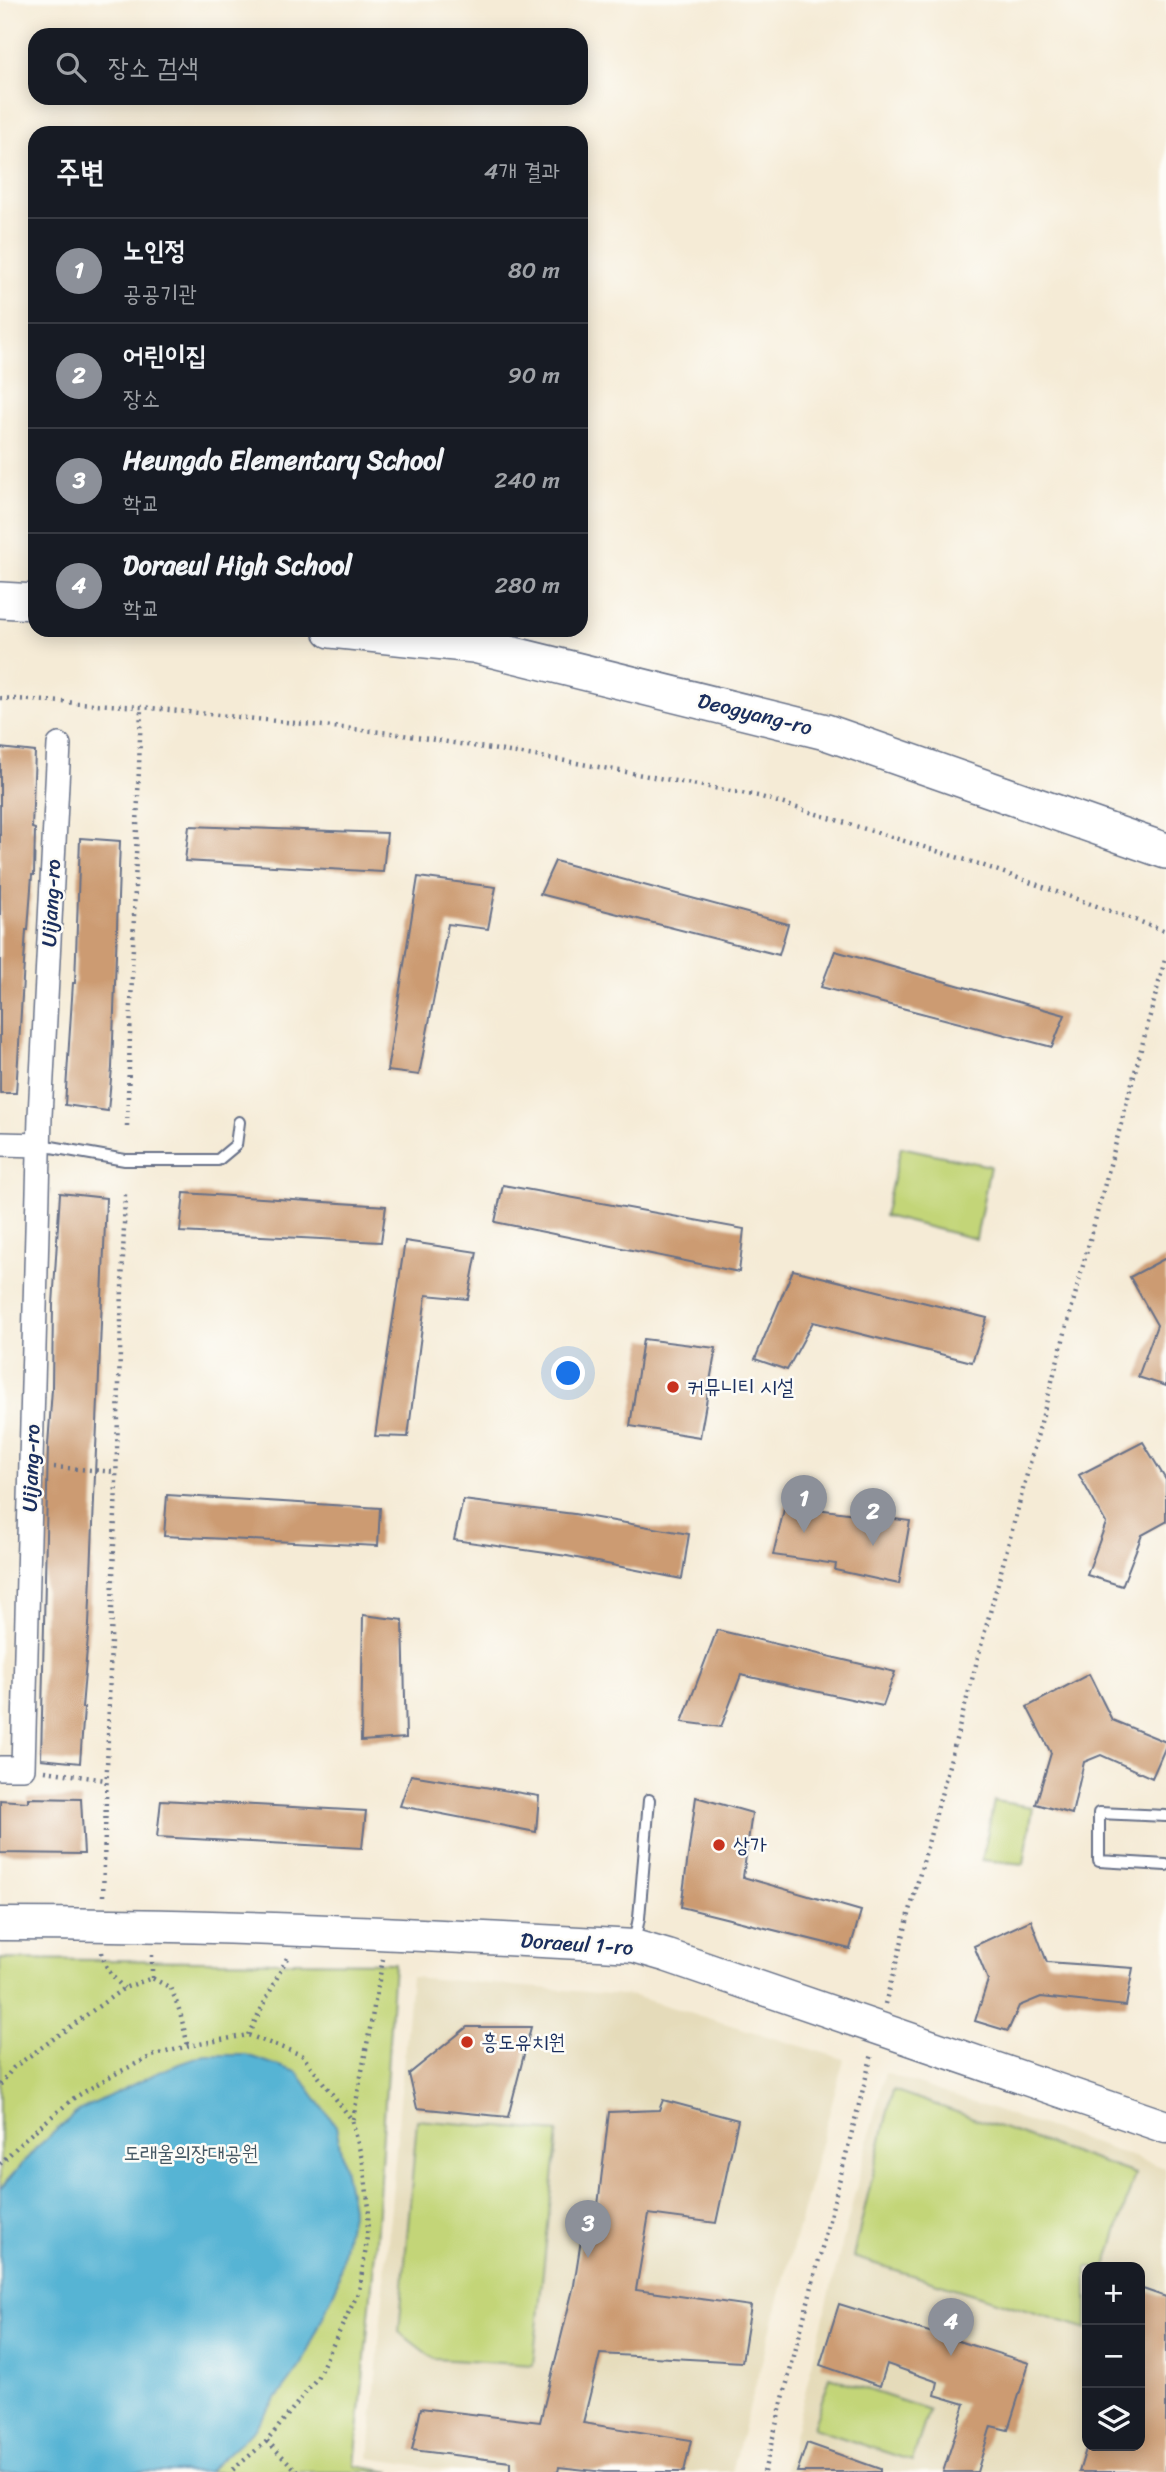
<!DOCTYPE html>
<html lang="ko">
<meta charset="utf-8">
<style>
:root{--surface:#171b24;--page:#242831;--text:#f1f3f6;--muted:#9ea1a6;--line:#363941;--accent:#8c9099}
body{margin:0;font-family:Sriracha,"Poor Story",sans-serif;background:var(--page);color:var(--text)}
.controls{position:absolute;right:21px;bottom:21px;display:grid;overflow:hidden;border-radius:14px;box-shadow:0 4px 18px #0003}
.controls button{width:63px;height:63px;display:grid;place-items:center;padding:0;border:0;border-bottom:2px solid var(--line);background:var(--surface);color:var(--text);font:35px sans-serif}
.you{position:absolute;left:569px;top:1374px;width:24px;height:24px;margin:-18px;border:5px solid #fff;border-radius:50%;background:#1a73e8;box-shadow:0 0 0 10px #1a73e833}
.badge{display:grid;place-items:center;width:46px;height:46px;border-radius:50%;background:var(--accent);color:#fff;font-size:23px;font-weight:700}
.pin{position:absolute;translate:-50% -58px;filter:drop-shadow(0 2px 4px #0008)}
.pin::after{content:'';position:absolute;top:37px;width:24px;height:21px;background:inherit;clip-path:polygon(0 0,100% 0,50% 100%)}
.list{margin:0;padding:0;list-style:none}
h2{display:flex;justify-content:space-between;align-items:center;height:91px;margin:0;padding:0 28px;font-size:30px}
h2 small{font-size:23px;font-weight:400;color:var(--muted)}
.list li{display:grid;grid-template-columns:46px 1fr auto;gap:21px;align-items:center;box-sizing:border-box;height:105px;padding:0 28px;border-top:2px solid var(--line)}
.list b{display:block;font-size:26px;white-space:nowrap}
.list p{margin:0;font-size:23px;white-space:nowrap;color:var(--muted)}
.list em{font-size:23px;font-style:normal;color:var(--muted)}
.icon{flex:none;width:38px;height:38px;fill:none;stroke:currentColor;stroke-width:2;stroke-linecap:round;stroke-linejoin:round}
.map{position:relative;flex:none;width:1166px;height:2472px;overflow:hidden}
.search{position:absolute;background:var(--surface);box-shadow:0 4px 18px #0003;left:28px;top:28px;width:560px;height:77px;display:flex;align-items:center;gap:18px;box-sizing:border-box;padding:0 24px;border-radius:21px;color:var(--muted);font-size:26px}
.panel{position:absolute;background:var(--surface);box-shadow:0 4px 18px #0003;left:28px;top:126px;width:560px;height:511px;border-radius:21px}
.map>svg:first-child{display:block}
.built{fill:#e5dbba;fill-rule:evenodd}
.green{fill:#c3d578;stroke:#6f826b;stroke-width:2}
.water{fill:#56b4d4;stroke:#387299;stroke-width:2}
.building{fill:#cc9b72}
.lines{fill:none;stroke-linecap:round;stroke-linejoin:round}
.lane-casing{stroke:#677188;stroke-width:14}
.street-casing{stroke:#677188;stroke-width:26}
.secondary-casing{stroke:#677188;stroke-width:35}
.primary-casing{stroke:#677188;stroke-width:38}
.path{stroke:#677188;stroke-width:4.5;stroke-dasharray:2 5;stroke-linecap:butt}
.lane{stroke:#fff;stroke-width:10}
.street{stroke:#fff;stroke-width:23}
.secondary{stroke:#fff;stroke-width:32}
.primary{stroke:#fff;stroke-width:35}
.poi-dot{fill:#c8321e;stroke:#fdfcf7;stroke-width:2.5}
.labels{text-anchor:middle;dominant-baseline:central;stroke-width:5;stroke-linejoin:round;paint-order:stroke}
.street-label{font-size:21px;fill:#1b2f5e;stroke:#fdfcf7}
.poi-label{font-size:21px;fill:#1b2f5e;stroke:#fdfcf7;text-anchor:start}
.park-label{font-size:21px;fill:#455864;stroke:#fdfcf7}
</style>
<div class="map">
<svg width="1166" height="2472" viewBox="0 0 1166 2472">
<rect width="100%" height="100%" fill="#fdfcf7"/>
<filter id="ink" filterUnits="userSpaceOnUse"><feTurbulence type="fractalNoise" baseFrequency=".0143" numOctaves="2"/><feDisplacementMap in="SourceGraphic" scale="14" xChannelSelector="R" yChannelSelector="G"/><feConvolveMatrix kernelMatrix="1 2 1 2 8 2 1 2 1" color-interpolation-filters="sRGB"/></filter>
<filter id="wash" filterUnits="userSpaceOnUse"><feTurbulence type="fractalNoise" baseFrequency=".00686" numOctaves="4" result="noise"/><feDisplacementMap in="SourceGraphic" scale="28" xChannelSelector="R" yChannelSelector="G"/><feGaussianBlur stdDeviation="1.57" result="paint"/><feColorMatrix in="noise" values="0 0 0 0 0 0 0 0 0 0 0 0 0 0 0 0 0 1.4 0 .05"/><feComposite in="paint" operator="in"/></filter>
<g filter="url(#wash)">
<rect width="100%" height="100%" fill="#f5ebd6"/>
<path class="built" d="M411,1977L634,1996L844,2059L732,2472H461L369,2458Z
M885,2073L1166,2168V2472H785ZM1087,2267H1140V2446H1087Z"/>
<path class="green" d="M901,1147L990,1166L976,1239L884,1216Z
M994,1801L1033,1807L1024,1864L982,1860Z
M0,1959L394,1963L376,2241L355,2466L391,2472H0Z
M893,2090L1135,2174L1106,2267H1087V2329L853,2257Z
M417,2120L558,2132L533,2365L434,2359L399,2332Z
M830,2377L929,2410L912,2461L813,2428Z"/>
<path class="water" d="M205,2055H246L297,2072L336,2126L352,2208L337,2285L302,2364L254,2429L207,2472H0L4,2375L0,2365V2189L36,2148L78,2111L163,2070Z"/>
<g id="blocks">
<path class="building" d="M0,748L35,752L32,828L35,829L34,875H32L28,930H26L16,1093H0Z
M189,826L387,833L383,872L185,861Z
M80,838L120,841L112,1068L108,1111L65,1105L73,983H75Z
M555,861L788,924L779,955L540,894Z
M418,877L496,887L488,929L448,924L419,1075L387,1071Z
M835,951L1065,1015L1052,1047L821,987Z
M503,1185L744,1229L739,1272L495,1222Z
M60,1193L106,1198L89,1625L82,1708H84L80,1763L41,1759L48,1445L52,1389L53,1305Z
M184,1193L386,1206L381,1242L180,1232Z
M405,1241L477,1252L468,1299L426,1295L408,1437L375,1436Z
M1166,1258V1386L1138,1377L1157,1325L1130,1277Z
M793,1270L987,1318L972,1362L813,1322L787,1370L755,1359Z
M643,1339L716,1348L700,1437L630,1426Z
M1143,1442L1166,1480V1522L1142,1535L1122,1586L1087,1575L1106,1523L1079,1475Z
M167,1495L380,1508L378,1546L164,1536Z
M463,1500L574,1514L689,1534L682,1579L567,1556L454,1540Z
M785,1505L910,1521L899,1584L835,1570L836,1564L773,1555Z
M363,1615L403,1620L406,1738L361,1741Z
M717,1630L895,1672L883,1706L741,1675L721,1727L682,1722Z
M1089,1674L1112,1720L1166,1742V1746L1152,1778L1101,1755L1084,1762L1072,1814L1036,1804L1051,1753L1027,1707Z
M411,1775L539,1796L536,1832L400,1806Z
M696,1797L752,1813L743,1877L861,1911L850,1949L681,1907Z
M28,1798L81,1799L84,1854L0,1853V1800L28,1802Z
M161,1800L366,1811L362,1848L157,1837Z
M1031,1920L1047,1962L1133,1968L1126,2006L1041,1997L1019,2006L1008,2031L975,2021L988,1980L974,1946Z
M467,2027H531L508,2117L417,2108L409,2074Z
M663,2100L738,2120L716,2223L649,2214L636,2290L751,2306L742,2362L600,2354L583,2423L691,2440L684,2472H604L559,2467L558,2472H510V2462L412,2450L421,2408L540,2422L574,2285L581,2240L595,2231L609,2112L659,2110Z
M1140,2288L1166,2297V2472H1079L1087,2446H1140Z
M839,2304L1029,2363L1008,2430L991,2426L977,2472H943L965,2404L935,2395L938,2382L887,2364L880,2386L820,2365Z
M807,2443L880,2469V2472H797Z"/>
</g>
</g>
<g filter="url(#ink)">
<use href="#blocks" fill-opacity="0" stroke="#677188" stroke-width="2"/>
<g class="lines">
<g class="lane-casing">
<path id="lane" d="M40,1145L125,1160H218L236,1145L239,1122
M1166,1816L1099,1813V1861L1166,1865
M634,1943L639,1918L649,1800"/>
</g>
<g class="street-casing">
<path id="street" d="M0,1144L40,1145
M0,1768H23L40,1116L59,745"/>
</g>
<g class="secondary-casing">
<path id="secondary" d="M0,1924C211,1924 423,1934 634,1946L668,1956L1166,2127"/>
</g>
<g class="primary-casing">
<path id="primary" d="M0,600L35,602
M331,630L474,645L826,732L1166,851"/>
</g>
<path class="path" d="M0,698L141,707L391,733L560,760L758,796L979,864L1166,931
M127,1126L141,707
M54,1467L116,1472
M45,1771L106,1780
M103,1896L125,1193
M102,1952C104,1967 113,1978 124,1988
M152,1978V1952
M885,2004L1166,956
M248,2035L287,1958
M0,2085L13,2068L124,1988L152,1978L171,1988L180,2012L188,2046
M353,2119L383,1959
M0,2164L26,2138L74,2098L111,2076L152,2056L188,2046L248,2035L302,2055L352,2120L363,2163L369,2208L366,2248L359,2291L317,2378L267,2441L230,2472
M267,2441L298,2472
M764,2472L872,2054"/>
<use href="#lane" class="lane"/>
<use href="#street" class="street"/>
<use href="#secondary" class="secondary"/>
<use href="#primary" class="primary"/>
</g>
</g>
<g class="poi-dot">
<circle cx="673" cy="1387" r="7"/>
<circle cx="719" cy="1845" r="7"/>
<circle cx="467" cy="2042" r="7"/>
</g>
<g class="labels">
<g class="street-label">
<text transform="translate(755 714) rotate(14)">Deogyang-ro</text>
<text transform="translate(51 903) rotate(-87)">Uijang-ro</text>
<text transform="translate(31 1468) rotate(-88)">Uijang-ro</text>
<text transform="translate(577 1944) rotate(4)">Doraeul 1-ro</text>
</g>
<g class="poi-label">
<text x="687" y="1387">커뮤니티 시설</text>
<text x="733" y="1845">상가</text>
<text x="481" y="2042">흥도유치원</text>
</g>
<g class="park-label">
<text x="191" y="2153">도래울의장대공원</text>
</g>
</g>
</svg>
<div class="controls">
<button>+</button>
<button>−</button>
<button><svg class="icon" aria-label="layers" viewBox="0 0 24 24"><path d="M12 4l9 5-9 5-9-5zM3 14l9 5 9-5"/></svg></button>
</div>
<div class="you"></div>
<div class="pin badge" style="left:804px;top:1533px">1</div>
<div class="pin badge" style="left:873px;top:1546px">2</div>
<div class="pin badge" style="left:588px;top:2258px">3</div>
<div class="pin badge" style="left:951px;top:2356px">4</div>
<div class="search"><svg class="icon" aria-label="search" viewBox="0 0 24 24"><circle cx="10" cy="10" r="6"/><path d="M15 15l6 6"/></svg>장소 검색</div>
<section class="panel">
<h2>주변<small>4개 결과</small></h2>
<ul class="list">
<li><span class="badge">1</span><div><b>노인정</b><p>공공기관</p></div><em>80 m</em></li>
<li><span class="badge">2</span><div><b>어린이집</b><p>장소</p></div><em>90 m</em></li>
<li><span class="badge">3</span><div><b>Heungdo Elementary School</b><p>학교</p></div><em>240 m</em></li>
<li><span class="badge">4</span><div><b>Doraeul High School</b><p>학교</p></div><em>280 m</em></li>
</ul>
</section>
</div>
